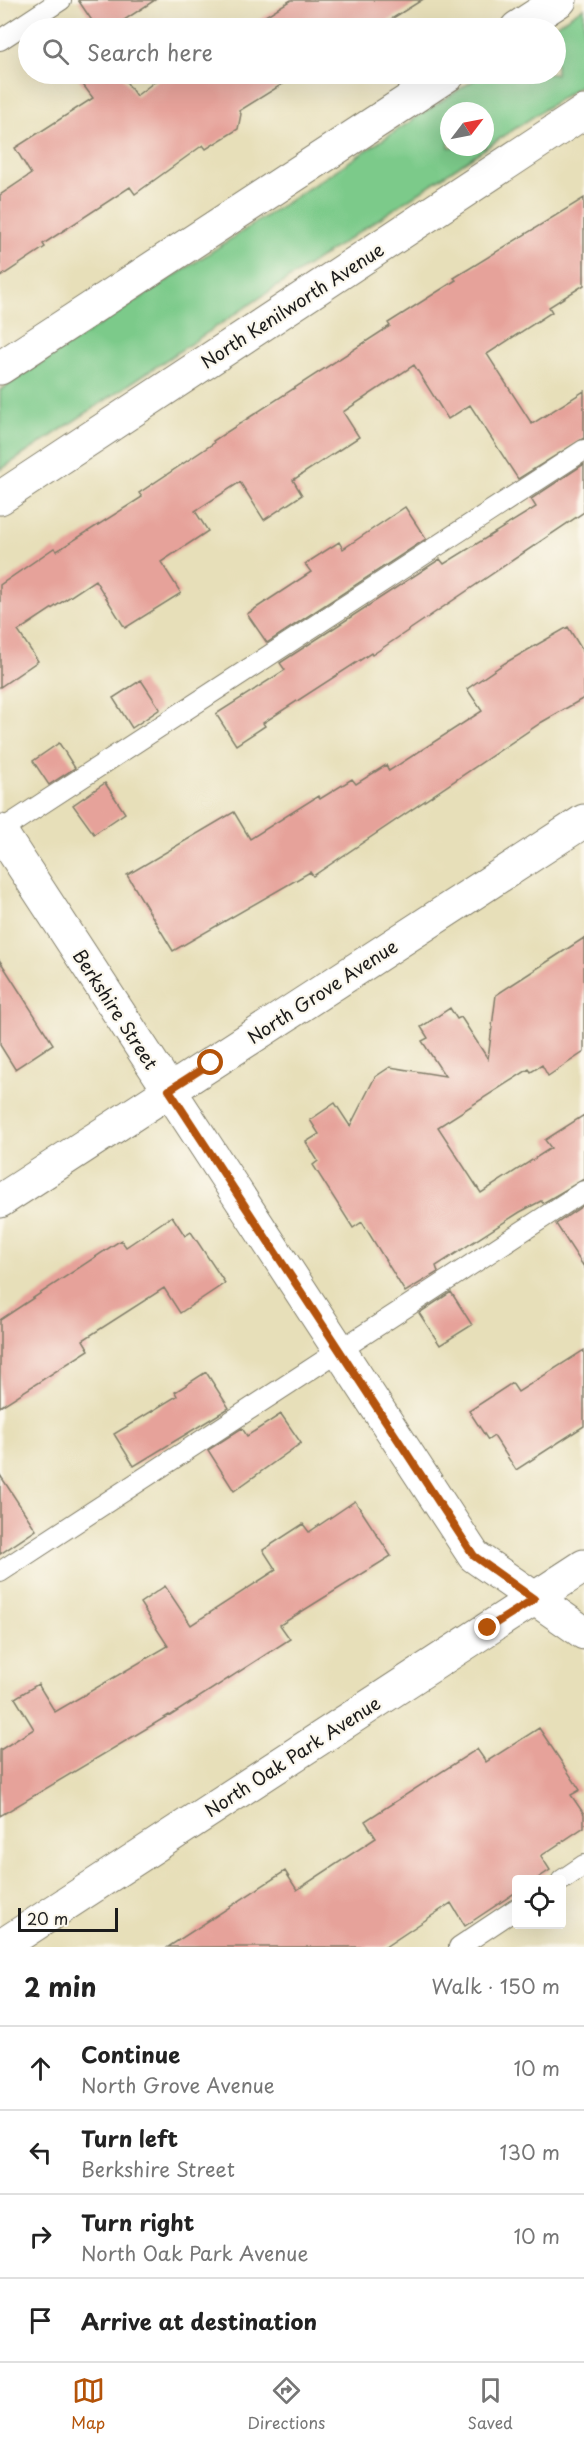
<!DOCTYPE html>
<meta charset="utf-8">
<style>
:root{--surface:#fff;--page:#f2f2f2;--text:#222;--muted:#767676;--line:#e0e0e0;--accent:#b45309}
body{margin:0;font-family:"Playpen Sans",sans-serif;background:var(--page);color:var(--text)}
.controls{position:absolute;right:18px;bottom:18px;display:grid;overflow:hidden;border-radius:6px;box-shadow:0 6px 24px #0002}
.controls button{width:54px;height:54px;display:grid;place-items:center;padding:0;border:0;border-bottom:2px solid var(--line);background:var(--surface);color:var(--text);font:30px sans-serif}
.compass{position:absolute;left:440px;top:102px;width:54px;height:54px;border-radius:50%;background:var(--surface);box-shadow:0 6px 24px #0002;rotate:58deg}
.scale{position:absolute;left:18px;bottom:15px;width:100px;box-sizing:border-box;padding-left:6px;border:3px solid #1c1c1c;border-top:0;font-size:16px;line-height:21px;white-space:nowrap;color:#1c1c1c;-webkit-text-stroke:4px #fbf7ec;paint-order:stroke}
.stop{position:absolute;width:18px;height:18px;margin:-14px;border:4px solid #b45309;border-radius:50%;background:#fff}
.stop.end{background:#b45309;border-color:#fff;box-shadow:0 2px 6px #0008}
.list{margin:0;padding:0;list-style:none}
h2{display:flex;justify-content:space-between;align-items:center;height:78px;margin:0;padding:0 24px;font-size:26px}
h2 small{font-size:20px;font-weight:400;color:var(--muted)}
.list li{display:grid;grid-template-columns:39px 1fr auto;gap:18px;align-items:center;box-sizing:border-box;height:84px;padding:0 24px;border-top:2px solid var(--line)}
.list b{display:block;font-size:22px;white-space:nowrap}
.list p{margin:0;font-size:20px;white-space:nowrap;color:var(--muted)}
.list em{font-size:20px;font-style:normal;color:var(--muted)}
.icon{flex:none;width:33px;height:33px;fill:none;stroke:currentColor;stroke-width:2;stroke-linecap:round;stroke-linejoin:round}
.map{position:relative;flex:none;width:584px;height:1947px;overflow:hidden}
.search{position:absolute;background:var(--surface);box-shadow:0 6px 24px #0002;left:18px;right:18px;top:18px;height:66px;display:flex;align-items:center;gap:15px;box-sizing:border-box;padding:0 21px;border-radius:33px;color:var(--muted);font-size:22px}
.sheet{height:414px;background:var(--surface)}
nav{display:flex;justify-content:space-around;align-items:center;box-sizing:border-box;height:84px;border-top:2px solid var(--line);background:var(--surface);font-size:16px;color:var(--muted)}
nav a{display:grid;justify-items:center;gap:3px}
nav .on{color:var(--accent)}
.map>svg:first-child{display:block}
.green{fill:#7cca8a;stroke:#4c7353;stroke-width:1.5;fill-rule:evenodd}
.building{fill:#e6a29a}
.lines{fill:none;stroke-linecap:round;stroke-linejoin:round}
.service-casing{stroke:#827e6a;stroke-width:22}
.minor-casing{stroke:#827e6a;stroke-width:35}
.tertiary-casing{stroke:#827e6a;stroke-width:35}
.service{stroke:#fff;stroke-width:20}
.minor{stroke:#fff;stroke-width:33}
.tertiary{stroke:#fff;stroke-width:33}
.route{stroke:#b45309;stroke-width:8}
.labels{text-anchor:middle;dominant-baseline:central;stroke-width:4.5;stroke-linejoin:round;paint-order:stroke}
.street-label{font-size:18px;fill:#1c1c1c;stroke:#fbf7ec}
</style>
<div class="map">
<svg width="584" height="1947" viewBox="0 0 584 1947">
<rect width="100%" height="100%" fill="#fbf7ec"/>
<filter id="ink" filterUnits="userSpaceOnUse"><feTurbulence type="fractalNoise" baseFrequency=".0167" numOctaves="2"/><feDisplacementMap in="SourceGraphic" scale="12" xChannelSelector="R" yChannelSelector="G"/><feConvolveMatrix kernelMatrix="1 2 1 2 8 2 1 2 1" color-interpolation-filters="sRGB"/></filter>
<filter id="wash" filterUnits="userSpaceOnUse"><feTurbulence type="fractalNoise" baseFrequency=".008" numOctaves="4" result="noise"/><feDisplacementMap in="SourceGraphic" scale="24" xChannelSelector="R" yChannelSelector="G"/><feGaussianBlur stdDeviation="1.35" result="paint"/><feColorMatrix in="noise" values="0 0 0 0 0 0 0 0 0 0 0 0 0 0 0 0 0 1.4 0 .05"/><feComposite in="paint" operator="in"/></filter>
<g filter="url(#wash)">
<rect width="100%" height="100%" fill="#e7dfb9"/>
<path class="green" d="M584,7V83L0,470V390L483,74H556V28H551ZM449,111H485V147H449Z"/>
<g id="blocks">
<path class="building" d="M78,0H155L112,28H97Z
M291,0H422L377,28H246Z
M75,74H121L136,96L165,74L297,75L239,111L241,114L238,129L206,149L203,145L135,194L130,187L43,244L45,247L0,277V195L31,174L15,148L93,98Z
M584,198V285L549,307L552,312L487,354L532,424L584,391V438L518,479L470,405L448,419L414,365L343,412L359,437L293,480L302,495L264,520L240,482L195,511L208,531L161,562L181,593L125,628L95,580L18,631L38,661L0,687V585L54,548L57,551L142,497L139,493L214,443L213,441L390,326L388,323L456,280L454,278Z
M584,464V512L372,655L371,653L263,723L265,726L236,745L216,714L285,670L280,663L440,559L444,564L536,507L531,499Z
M405,507L426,539L267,643L247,614L311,572L305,564L339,542L343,549Z
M568,627L584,653V698L542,722L313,876L310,872L173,951L127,875L234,812L250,839L318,796L320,799L352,779L356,784L386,765L389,771L482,711L467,689L505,663Z
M141,680L160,709L132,728L113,698Z
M59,743L75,768L49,785L33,761Z
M105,783L125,813L94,834L73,805Z
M584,938V1052L548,1076L542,1065L531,1072L529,1069L438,1127L481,1193L551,1148L545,1140L584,1115V1179L543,1203L541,1201L520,1212L436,1266L438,1272L405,1292L362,1222L353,1228L313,1165L318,1161L306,1142L319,1134L310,1120L335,1103L350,1126L375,1077L390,1067L445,1076L422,1041L428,1038L421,1027L450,1008L457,1019L461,1017L488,1059L496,995Z
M0,961L53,1044L15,1069L0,1045Z
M584,1205V1267L556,1224Z
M172,1216L185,1236L191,1232L225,1283L180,1313L164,1288L83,1340L89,1350L0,1407V1320L121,1240L126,1247Z
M451,1292L472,1325L440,1345L419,1313Z
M584,1350V1426L516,1470L494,1436L488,1440L469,1411L512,1383L518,1392Z
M206,1372L229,1408L134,1466L114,1434L177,1396L175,1392Z
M281,1414L301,1443L234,1491L208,1450L242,1428L247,1436Z
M0,1475L36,1530L0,1554Z
M355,1501L391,1556L280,1625L290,1639L170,1716L169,1715L0,1816V1750L34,1729L15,1698L38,1684L55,1712L168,1646L140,1603L165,1586L191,1625L276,1570L263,1550L303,1524L309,1532Z
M539,1728L580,1790L571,1795L584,1814V1827L541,1856L550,1870L535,1880H516V1892L465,1926L451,1903L385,1947H168L285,1871L297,1890L376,1838L365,1821L477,1749L486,1762Z"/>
</g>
</g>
<g filter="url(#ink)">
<use href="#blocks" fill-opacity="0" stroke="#827e6a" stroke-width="1.5"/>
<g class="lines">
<g class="service-casing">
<path id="service" d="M0,40L61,0
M0,831L584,450
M0,1572L584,1191
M562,1880L584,1865
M459,1947L516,1909"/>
</g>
<g class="minor-casing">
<path id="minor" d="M517,28L560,0
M0,368L449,74
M0,498L584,112
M0,831L474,1556L584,1633
M0,1201L584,821"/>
</g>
<g class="tertiary-casing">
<path id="tertiary" d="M0,1947L584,1566"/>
</g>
<use href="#service" class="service"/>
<use href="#minor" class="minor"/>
<use href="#tertiary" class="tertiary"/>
</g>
</g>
<g class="lines" filter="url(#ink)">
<path class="route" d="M211,1063L169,1090L474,1556L534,1599L488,1628"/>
</g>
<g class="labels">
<g class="street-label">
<text transform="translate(292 305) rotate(-33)">North Kenilworth Avenue</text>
<text transform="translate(322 991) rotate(-33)">North Grove Avenue</text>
<text transform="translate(116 1009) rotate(57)">Berkshire Street</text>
<text transform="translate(292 1756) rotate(-33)">North Oak Park Avenue</text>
</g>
</g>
</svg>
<div class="controls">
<button><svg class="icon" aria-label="locate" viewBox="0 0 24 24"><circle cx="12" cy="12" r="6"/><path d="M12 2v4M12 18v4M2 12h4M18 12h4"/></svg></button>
</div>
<svg class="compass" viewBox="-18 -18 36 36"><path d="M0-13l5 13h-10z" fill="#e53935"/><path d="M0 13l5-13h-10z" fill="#767676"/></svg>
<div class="scale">20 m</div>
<div class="stop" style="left:211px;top:1063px"></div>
<div class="stop end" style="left:488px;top:1628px"></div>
<div class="search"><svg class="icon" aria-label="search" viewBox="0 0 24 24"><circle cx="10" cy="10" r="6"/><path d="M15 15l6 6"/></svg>Search here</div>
</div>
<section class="sheet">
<h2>2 min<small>Walk · 150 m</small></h2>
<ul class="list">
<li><svg class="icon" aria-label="ahead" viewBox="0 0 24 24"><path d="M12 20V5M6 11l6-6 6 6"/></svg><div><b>Continue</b><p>North Grove Avenue</p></div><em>10 m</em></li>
<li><svg class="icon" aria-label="left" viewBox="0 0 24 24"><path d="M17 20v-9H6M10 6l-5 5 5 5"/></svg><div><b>Turn left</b><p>Berkshire Street</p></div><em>130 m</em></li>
<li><svg class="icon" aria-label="right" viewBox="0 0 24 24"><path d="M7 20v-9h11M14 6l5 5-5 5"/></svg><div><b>Turn right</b><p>North Oak Park Avenue</p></div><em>10 m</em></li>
<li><svg class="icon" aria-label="arrive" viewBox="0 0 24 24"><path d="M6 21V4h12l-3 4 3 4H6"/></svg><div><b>Arrive at destination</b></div></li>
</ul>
</section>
<nav>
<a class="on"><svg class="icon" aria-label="map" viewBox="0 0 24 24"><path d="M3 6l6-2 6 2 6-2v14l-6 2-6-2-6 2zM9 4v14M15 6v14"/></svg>Map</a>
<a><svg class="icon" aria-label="directions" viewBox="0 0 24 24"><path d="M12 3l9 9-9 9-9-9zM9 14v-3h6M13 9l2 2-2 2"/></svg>Directions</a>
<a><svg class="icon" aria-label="saved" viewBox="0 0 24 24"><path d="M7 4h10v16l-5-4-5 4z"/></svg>Saved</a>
</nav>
